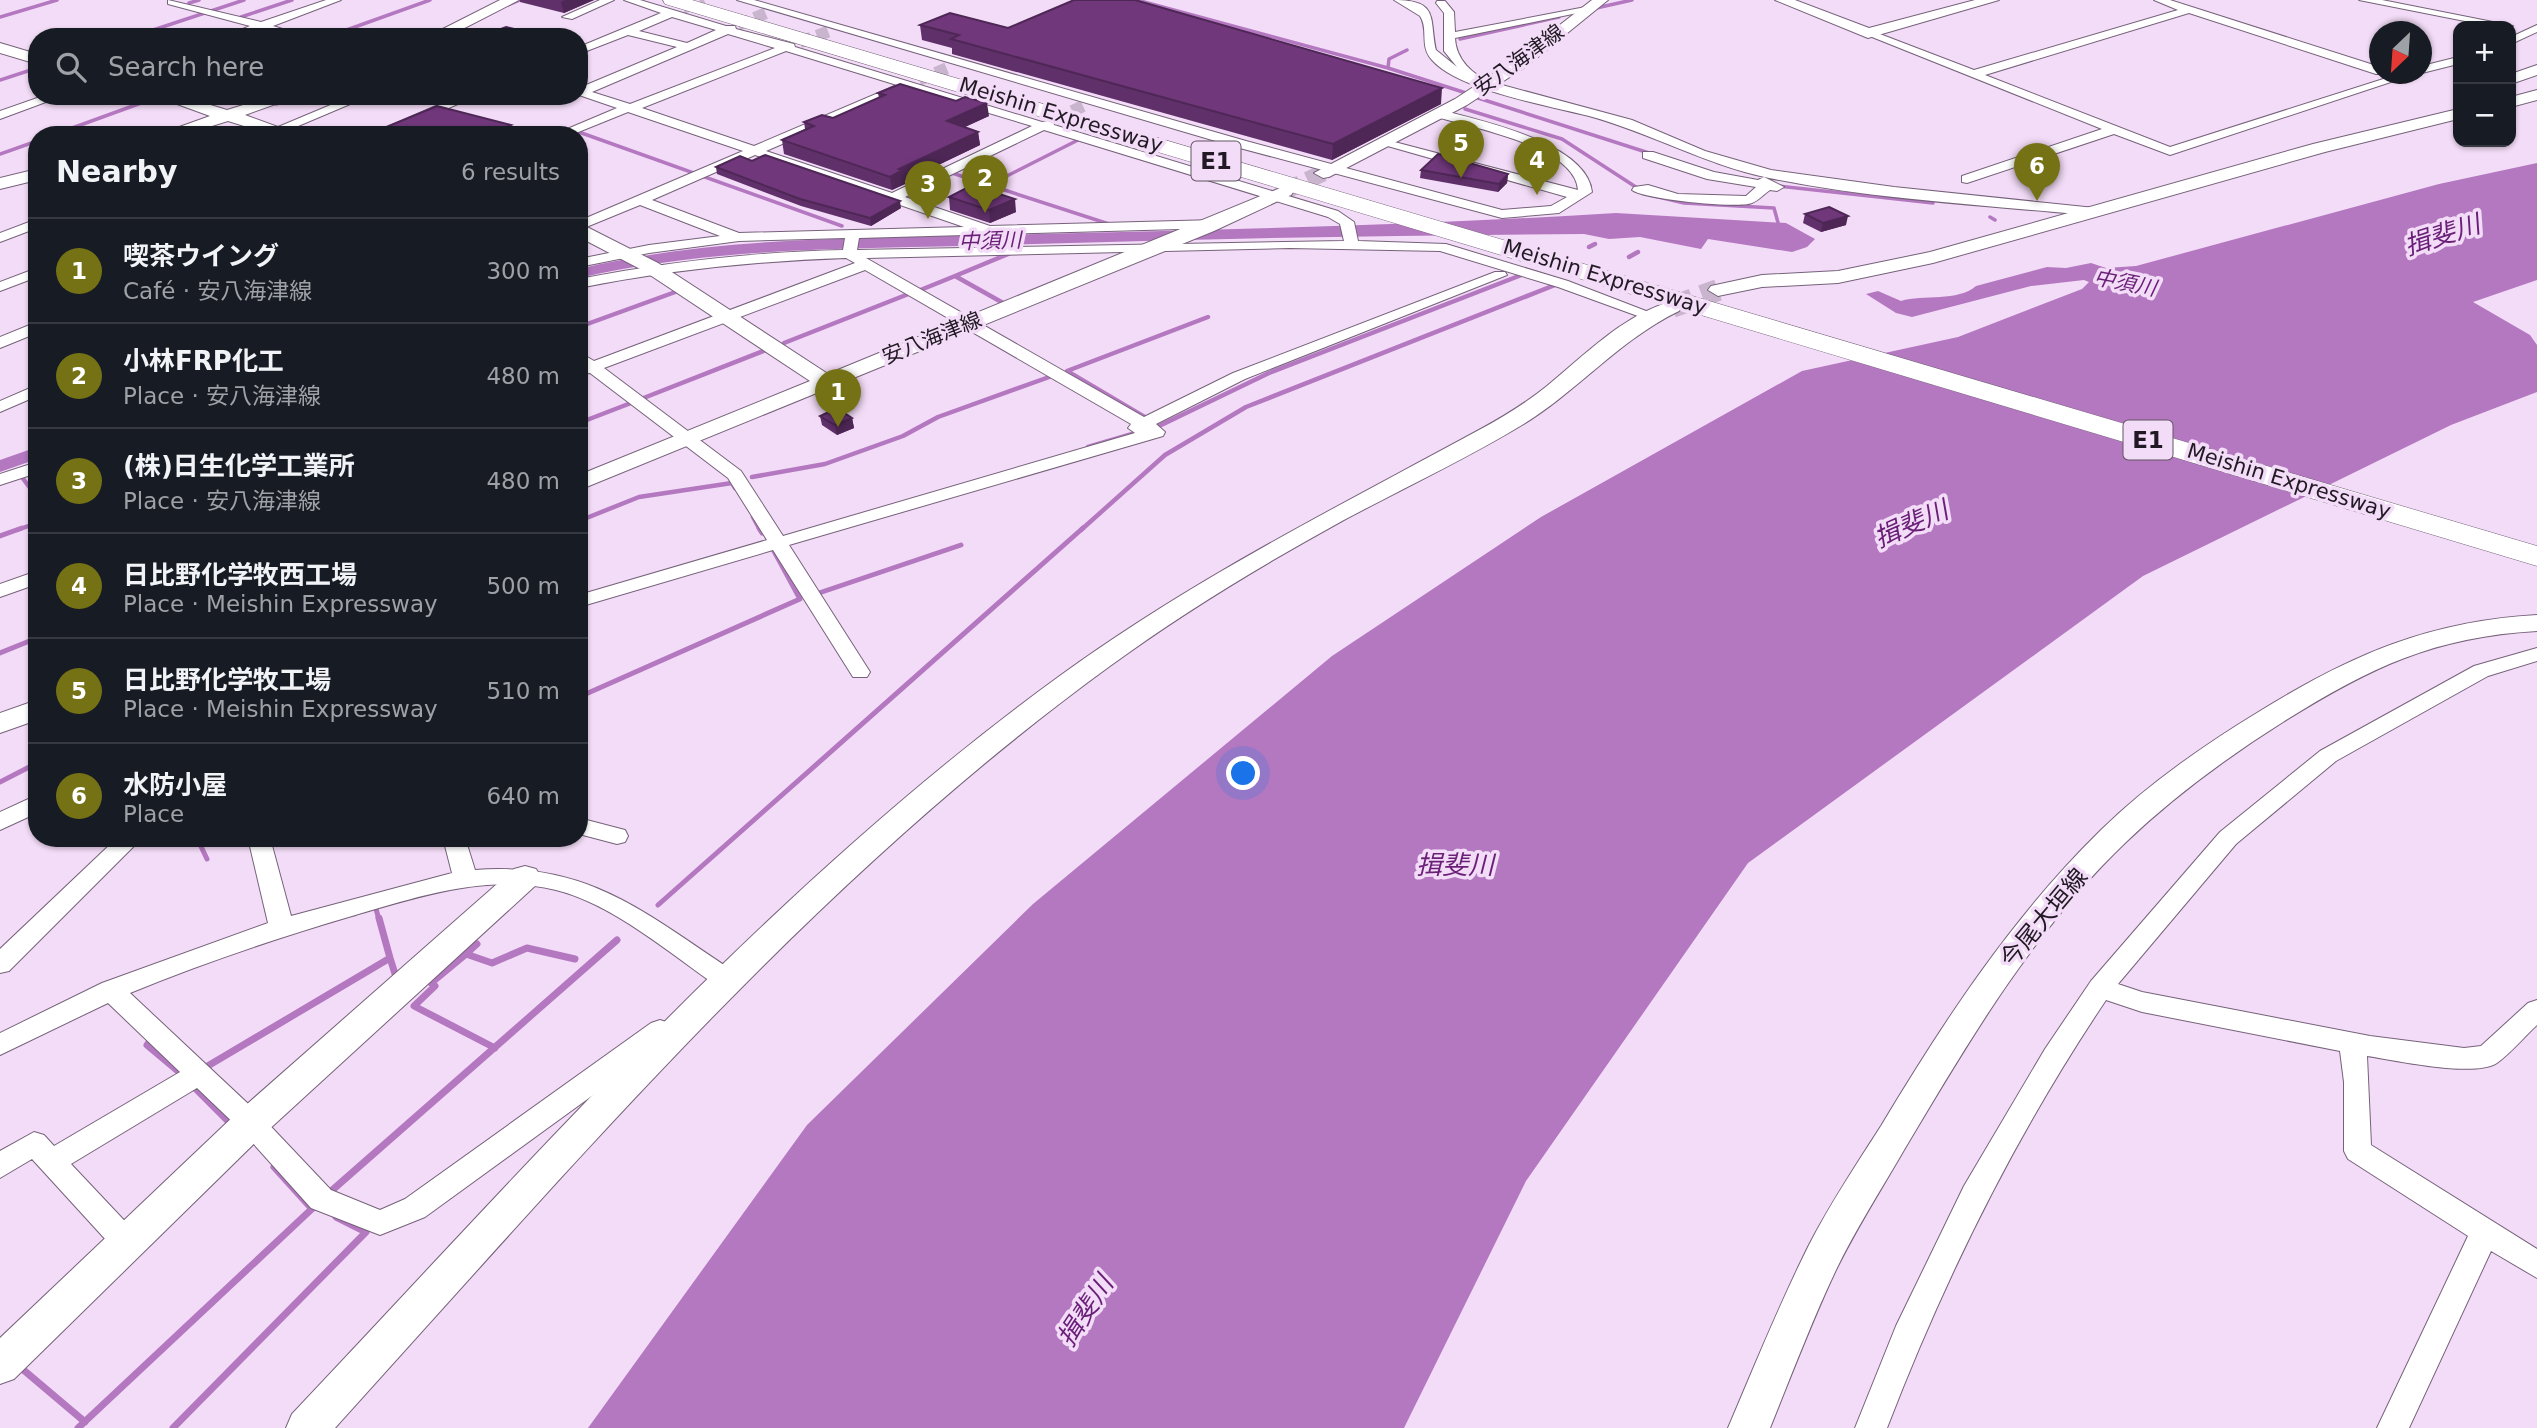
<!DOCTYPE html>
<meta charset="utf-8">
<style>
:root{--surface:#171b24;--page:#242831;--text:#f1f3f6;--muted:#9ea1a6;--line:#363941;--accent:#747215}
body{margin:0;font-family:"DejaVu Sans","Noto Sans JP",sans-serif;background:var(--page);color:var(--text)}
.controls{position:absolute;right:21px;top:21px;display:grid;overflow:hidden;border-radius:14px;box-shadow:0 2px 5px #0004}
.controls button{width:63px;height:63px;display:grid;place-items:center;padding:0;border:0;border-bottom:2px solid var(--line);background:var(--surface);color:var(--text);font:35px sans-serif}
.compass{position:absolute;left:2369px;top:21px;width:63px;height:63px;border-radius:50%;background:var(--surface);box-shadow:0 2px 5px #0004;rotate:205deg}
.you{position:absolute;left:1244px;top:774px;width:24px;height:24px;margin:-18px;border:5px solid #fff;border-radius:50%;background:#1a73e8;box-shadow:0 0 0 10px #1a73e833}
.badge{display:grid;place-items:center;width:46px;height:46px;border-radius:50%;background:var(--accent);color:#fff;font-size:23px;font-weight:700}
.pin{position:absolute;translate:-50% -58px;filter:drop-shadow(0 2px 4px #0008)}
.pin::after{content:'';position:absolute;top:37px;width:24px;height:21px;background:inherit;clip-path:polygon(0 0,100% 0,50% 100%)}
.list{margin:0;padding:0;list-style:none}
h2{display:flex;justify-content:space-between;align-items:center;height:91px;margin:0;padding:0 28px;font-size:30px}
h2 small{font-size:23px;font-weight:400;color:var(--muted)}
.list li{display:grid;grid-template-columns:46px 1fr auto;gap:21px;align-items:center;box-sizing:border-box;height:105px;padding:0 28px;border-top:2px solid var(--line)}
.list b{display:block;font-size:26px;white-space:nowrap}
.list p{margin:0;font-size:23px;white-space:nowrap;color:var(--muted)}
.list em{font-size:23px;font-style:normal;color:var(--muted)}
.icon{flex:none;width:38px;height:38px;fill:none;stroke:currentColor;stroke-width:2;stroke-linecap:round;stroke-linejoin:round}
.map{position:relative;flex:none;width:2537px;height:1428px;overflow:hidden}
.search{position:absolute;background:var(--surface);box-shadow:0 2px 5px #0004;left:28px;top:28px;width:560px;height:77px;display:flex;align-items:center;gap:18px;box-sizing:border-box;padding:0 24px;border-radius:28px;color:var(--muted);font-size:26px}
.panel{position:absolute;background:var(--surface);box-shadow:0 2px 5px #0004;left:28px;top:126px;width:560px;height:721px;border-radius:28px}
.map>svg:first-child{display:block}
.water{fill:#b478c0}
.lines{fill:none;stroke-linecap:round;stroke-linejoin:round}
.stream-far3{stroke:#b478c0;stroke-width:3.5}
.stream-far2{stroke:#b478c0;stroke-width:4.5}
.stream-far1{stroke:#b478c0;stroke-width:5}
.stream{stroke:#b478c0;stroke-width:7}
.street-tunnel{stroke:#c9b5cd;stroke-width:12;stroke-dasharray:12 6;stroke-linecap:butt}
.secondary-tunnel-far1{stroke:#c9b5cd;stroke-width:17;stroke-dasharray:17 8;stroke-linecap:butt}
.secondary-tunnel{stroke:#c9b5cd;stroke-width:22;stroke-dasharray:22 10;stroke-linecap:butt}
.street-casing{stroke:#76627a;stroke-width:2}
.secondary-casing{stroke:#76627a;stroke-width:2}
.highway-casing{stroke:#76627a;stroke-width:1}
.street{fill:#fff;fill-rule:evenodd}
.secondary{fill:#fff;fill-rule:evenodd}
.highway{fill:#fff;fill-rule:evenodd}
.wall{fill:#60306a}
.shaded-wall{fill:#4e2756}
.building{fill:#70387b;stroke:#4e2756;stroke-width:2}
.labels{text-anchor:middle;dominant-baseline:central;stroke-width:7;stroke-linejoin:round;paint-order:stroke}
.far-street-label{font-size:21px;fill:#211923;stroke:#f3dcf7}
.far-water-label{font-size:21px;font-style:italic;fill:#691f77;stroke:#f3dcf7}
.shield{fill:#f3dcf7;stroke:#605463;stroke-width:2}
.shield-label{font-size:23px;font-weight:bold;fill:#211923}
.street-label{font-size:24px;fill:#211923;stroke:#f3dcf7}
.water-label{font-size:26px;font-style:italic;fill:#691f77;stroke:#f3dcf7}
</style>
<div class="map">
<svg width="2537" height="1428" viewBox="0 0 2537 1428">
<rect width="100%" height="100%" fill="#f3dcf7"/>
<path class="water" d="M2537,163V280L2473,302L2530,335L2537,345V392L2451,425L2143,576L1748,863L1526,1181L1404,1428H588L807,1125L1033,904L1332,656L1541,517L1802,371L1958,337L2082,289L2089,282L2084,280L2031,286L1912,317L1896,313L1866,294L1878,291L1901,301C1923,294 1958,302 1976,286L2047,267L2066,268L2091,263L2106,268L2136,266L2439,184Z
M1616,213L1786,223L1815,239L1807,247L1792,252L1708,239L1701,249L1640,237L1609,239L1584,234C1390,235 1196,239 1001,245C859,249 718,246 579,278V269C715,236 854,239 994,235C1201,230 1409,226 1616,213Z
M37,447V459L0,472V460Z"/>
<g class="lines">
<path class="stream-far3" d="M1137,0L1388,68L1466,93
M189,3L199,0
M508,5L520,0
M1592,9L1632,0
M0,17L57,0
M241,17L292,0
M132,37L244,0
M327,37L430,0
M1460,39L1559,17
M1388,68L1389,59L1407,50
M0,80L37,68
M1478,98L1649,153
M276,104L300,96
M1465,109L1562,139L1642,191
M576,131L842,226
M53,135L152,99
M0,154L37,141
M952,173L1109,224
M989,185L1080,139
M1777,186L1933,203
M1650,195L1684,203L1774,208L1780,230
M1990,217L1995,220"/>
<path class="stream-far2" d="M1589,247L1595,244
M1629,257L1638,252
M918,291L955,276
M1005,304L955,276L1013,252
M579,327L678,291
M784,343L911,293
M641,399L766,350
M1148,419L1067,371L1208,317
M579,423L631,403
M1155,428L1269,373L1524,274
M1088,447L1139,432
M21,476L37,497
M752,477L825,464L903,436L938,417L1052,376L1056,379
M753,517L760,530
M579,521L639,497L732,483L735,488
M17,530L37,523
M1081,530L1165,455L1246,407L1555,285"/>
<path class="stream-far1" d="M759,528L762,533
M0,536L22,528
M816,594L961,545
M0,653L37,638
M579,697L800,599L774,551
M0,782L37,763
M197,838L207,859
M375,905L379,920
M658,905L1083,528"/>
<path class="stream" d="M466,954L477,944
M390,958L396,977
M150,1041L147,1045L184,1076
M495,1048L414,1006L435,986L431,983L466,954L492,963L527,948L575,959
M206,1067L390,958L379,918
M191,1084L231,1124
M274,1167L312,1209
M329,1193L617,940
M20,1367L85,1422
M78,1428L316,1205
M173,1428L366,1232L336,1217"/>
<path class="street-tunnel" d="M683,8L704,0
M738,25L766,13
M800,42L830,31
M919,80L950,67
M1056,119L1083,106
M1204,164L1231,149"/>
<path class="secondary-tunnel-far1" d="M1285,191L1323,173"/>
<path class="secondary-tunnel" d="M1672,307L1718,290"/>
<g class="street-casing">
<path id="street" d="M168,0L261,22L326,0H341L273,26L308,37C293,37 278,30 263,30C253,29 238,37 224,37L250,26L168,4Z
M600,0H614L572,19L562,17Z
M624,0H640L726,26H735L736,29L794,44L795,47L1042,122L1053,120L1054,125L1338,211L1354,222L1358,241L1446,244L1568,281L1659,316L1656,319H1646L1558,287L1440,251L1290,248L866,258L1144,417L1233,373L1495,272H1505L1507,275L1245,379L1156,424L1165,432L1163,436L789,545L870,672L867,677H853L773,550L579,607V595L767,540L728,478L590,373L579,374V352L594,361L855,263L846,258C756,261 668,270 579,288V279C667,262 753,252 843,250L845,238L739,241L649,253L579,267V259L649,245L720,236L640,205L579,230V221L743,151L628,112L571,135H553L617,108L579,95V88L677,47L628,35L579,54V47L661,13ZM672,17L716,30L687,43L639,31ZM728,34L775,48L630,104L592,92ZM786,51L897,85L754,146L642,108ZM909,89L1032,126L892,193L766,151ZM1044,130L1328,217L1340,224L1344,241L857,250L859,238L1216,228L1223,224L1216,220L990,226L905,197ZM755,155L964,227L739,233L652,200ZM865,270L1131,424L1128,428L1135,433L783,536L741,471L604,368Z
M737,0H754L1246,141L1502,210L1551,206L1567,197L1377,143L1383,139L1578,190C1575,146 1472,128 1437,117L1435,114L1441,110C1482,121 1587,143 1592,192L1559,213L1502,218L1236,147Z
M1394,0C1440,0 1429,19 1436,50L1457,67L1444,51V13L1436,3L1437,1H1445L1454,12L1455,32L1596,5V9L1592,10L1455,38C1456,60 1473,75 1491,82L1632,120L1705,151L1771,170L1894,187L2095,208L2102,212L2095,216C1988,205 1875,200 1769,178C1706,165 1651,133 1589,116C1550,106 1458,90 1432,60C1419,46 1429,30 1420,16Z
M2154,0H2170L2380,67V74H2384H2376L2189,13L1985,75L2170,147L2399,74H2415L2170,155L2114,134L1967,183L1962,182V176L2102,129L1862,33L1872,31L1974,70L2178,10Z
M2359,0H2382L2513,26H2490Z
M2537,25V32L2511,44V37Z
M2458,57V64L2422,73V66Z
M43,96H62L0,119V111Z
M352,96H369L277,135H259Z
M459,96H476L387,135H369Z
M1643,152H1653L1714,172L1758,180L1764,177L1784,187L1777,191L1770,190C1764,194 1758,201 1752,203C1736,209 1643,199 1632,190L1634,187L1648,185L1678,194L1746,196L1756,187L1707,179L1643,158Z
M37,219V228L0,242V233Z
M37,268V277L0,291V282Z
M37,322V333L0,348V337Z
M37,385V396L0,412V401Z
M37,462V473L0,485V474Z
M37,571V584L0,597V584Z
M2537,648V661L2488,676L2336,761L2236,844L2118,984L2142,992L2370,1036L2464,1048L2481,1046L2528,1003L2537,1000V1025C2524,1037 2511,1053 2497,1063C2474,1078 2394,1060 2367,1056L2371,1145L2537,1249V1278L2491,1251L2409,1428H2377L2468,1236L2348,1159L2344,1151V1082L2340,1051L2142,1012L2106,1000C2016,1134 1945,1277 1887,1428H1855L1896,1326L1964,1186L2045,1049L2091,981L2220,832L2320,751L2474,666Z
M37,795V813L0,830V812Z
M579,818L625,830L628,836L625,842L617,844L579,834Z
M117,838H142L9,971L0,973V949Z
M248,838H270L291,916L452,873L443,838H465L475,870C590,861 647,915 738,974L741,981L738,988L729,991L720,988C672,955 613,904 556,890C488,873 416,897 352,916C277,938 203,963 130,993L260,1115L331,1190L380,1210L405,1199L651,1023L660,1020L669,1023L673,1030L651,1053L425,1217L380,1235L311,1208L242,1131L197,1088L71,1164L137,1234L141,1243L137,1252L127,1256L117,1252L32,1159L0,1178V1151L34,1132L44,1135L54,1146L180,1072L108,1003L0,1055V1033L102,983L268,923Z"/>
</g>
<g class="secondary-casing">
<path id="secondary" d="M500,0H519L447,37H427Z
M1592,0H1608L1528,65L1467,105L1329,177L1323,178L1314,173L1455,99L1516,59Z
M1775,0H1795L1869,28L1975,0H1999L1868,38Z
M0,43L37,54V64L0,53Z
M2537,65V75L2511,84V74Z
M2537,90V100L2511,107V97Z
M155,96H181L227,110L272,96H298L245,115L300,135H273L228,121L183,135H157L210,116Z
M2458,109V119L2325,152L1933,263L1838,283L1762,287L1718,296L1708,290L1711,286L1762,275L1838,271L1930,252L2313,144Z
M37,169V180L0,189V178Z
M1285,186L1294,191L1291,195L1214,231L579,490V475L810,381L644,271L579,237V223L658,263L828,374Z
M1672,301L1679,303L1682,307L1679,311C1619,340 1578,391 1522,425C1464,460 1402,489 1342,521C1262,565 1184,612 1110,666C815,880 578,1160 335,1428H286L292,1414C536,1156 773,884 1061,675C1196,577 1334,509 1479,430C1503,417 1526,403 1547,386C1585,355 1623,315 1672,301Z
M2537,615V631C2433,637 2369,668 2283,722C2226,758 2173,797 2125,843C2034,930 1968,1042 1904,1150C1881,1190 1855,1230 1835,1272C1811,1323 1791,1376 1770,1428H1728C1754,1367 1779,1305 1809,1245C1830,1204 1856,1165 1881,1126C1944,1021 2012,917 2101,830C2148,784 2204,745 2260,711C2351,655 2429,621 2537,615Z
M37,700V720L0,733V713Z
M525,866L536,869L541,877L536,885L264,1134L14,1379L0,1384V1338L238,1112L514,869Z"/>
</g>
<g class="highway-casing">
<path id="highway" d="M663,0H692L2537,546V566L665,4Z"/>
</g>
<use href="#street" class="street"/>
<use href="#secondary" class="secondary"/>
<use href="#highway" class="highway"/>
</g>
<path class="wall" d="M520,0H594L564,13L520,2Z
M920,25L1008,28L1441,104L1332,160L952,54V48L922,40Z
M878,93L989,116L964,127L978,132L980,145L905,181V184L892,190L784,154L782,140L805,129L804,122L833,118L879,98Z
M752,161L901,208L871,226L801,206L717,174L716,167Z
M1421,170L1508,174L1507,183L1498,192L1420,178Z
M949,197L1016,212L990,223L950,210Z
M1805,214L1846,225L1821,232L1803,223Z
M820,416L852,418L854,428L837,435L822,425Z"/>
<path class="shaded-wall" d="M566,0H594L564,13L561,2Z
M1442,88L1441,104L1332,160L1333,144Z
M987,103L989,116L948,135L947,121Z
M511,125L514,135H489Z
M978,132L980,145L905,181V184L892,190L890,177L899,169Z
M1508,174L1507,183L1498,192L1499,184Z
M1015,199L1016,212L990,223L989,210Z
M900,201L901,208L871,226L870,218Z
M1848,216L1846,225L1821,232L1823,223Z
M852,418L854,428L837,435L835,425Z"/>
<path class="building" d="M1074,0H1135L1442,88L1333,144L951,39L959,35L920,25L950,13L1008,28Z
M506,27L548,37H480Z
M900,84L956,101L965,97L987,103L947,121L978,132L899,169L903,170L890,177L782,140L814,126L804,122L822,115L833,118L885,95L878,93Z
M437,106L511,125L489,135H378L372,133Z
M1438,154L1508,174L1499,184L1421,170Z
M765,155L900,201L870,218L800,199L716,167L740,156L752,161Z
M972,185L1015,199L989,210L949,197Z
M1829,207L1848,216L1823,223L1805,214Z
M837,408L852,418L835,425L820,416Z"/>
<g class="labels">
<g class="far-street-label">
<text transform="translate(1519 60) rotate(-36)">安八海津線</text>
<text transform="translate(1061 115) rotate(17)">Meishin Expressway</text>
<text transform="translate(1605 277) rotate(17)">Meishin Expressway</text>
<text transform="translate(932 338) rotate(-22)">安八海津線</text>
<text transform="translate(2289 481) rotate(17)">Meishin Expressway</text>
</g>
<g class="far-water-label">
<text transform="translate(990 241) rotate(-2)">中須川</text>
<text transform="translate(2125 283) rotate(11)">中須川</text>
</g>
<g class="shield">
<rect x="1191.5" y="141.5" width="49" height="39" rx="5"/>
<rect x="2123.5" y="420.5" width="49" height="39" rx="5"/>
</g>
<g class="shield-label">
<text x="1216" y="161">E1</text>
<text x="2148" y="440">E1</text>
</g>
<g class="street-label">
<text transform="translate(2044 918) rotate(-50)">今尾大垣線</text>
</g>
<g class="water-label">
<text transform="translate(2442 235) rotate(-18)">揖斐川</text>
<text transform="translate(1911 524) rotate(-24)">揖斐川</text>
<text x="1455" y="865">揖斐川</text>
<text transform="translate(1085 1311) rotate(-57)">揖斐川</text>
</g>
</g>
</svg>
<div class="controls">
<button>+</button>
<button>−</button>
</div>
<svg class="compass" viewBox="-18 -18 36 36"><path d="M0-13l5 13h-10z" fill="#e53935"/><path d="M0 13l5-13h-10z" fill="#9ea1a6"/></svg>
<div class="you"></div>
<div class="pin badge" style="left:838px;top:427px">1</div>
<div class="pin badge" style="left:985px;top:213px">2</div>
<div class="pin badge" style="left:928px;top:219px">3</div>
<div class="pin badge" style="left:1537px;top:195px">4</div>
<div class="pin badge" style="left:1461px;top:178px">5</div>
<div class="pin badge" style="left:2037px;top:201px">6</div>
<div class="search"><svg class="icon" aria-label="search" viewBox="0 0 24 24"><circle cx="10" cy="10" r="6"/><path d="M15 15l6 6"/></svg>Search here</div>
<section class="panel">
<h2>Nearby<small>6 results</small></h2>
<ul class="list">
<li><span class="badge">1</span><div><b>喫茶ウイング</b><p>Café · 安八海津線</p></div><em>300 m</em></li>
<li><span class="badge">2</span><div><b>小林FRP化工</b><p>Place · 安八海津線</p></div><em>480 m</em></li>
<li><span class="badge">3</span><div><b>(株)日生化学工業所</b><p>Place · 安八海津線</p></div><em>480 m</em></li>
<li><span class="badge">4</span><div><b>日比野化学牧西工場</b><p>Place · Meishin Expressway</p></div><em>500 m</em></li>
<li><span class="badge">5</span><div><b>日比野化学牧工場</b><p>Place · Meishin Expressway</p></div><em>510 m</em></li>
<li><span class="badge">6</span><div><b>水防小屋</b><p>Place</p></div><em>640 m</em></li>
</ul>
</section>
</div>
